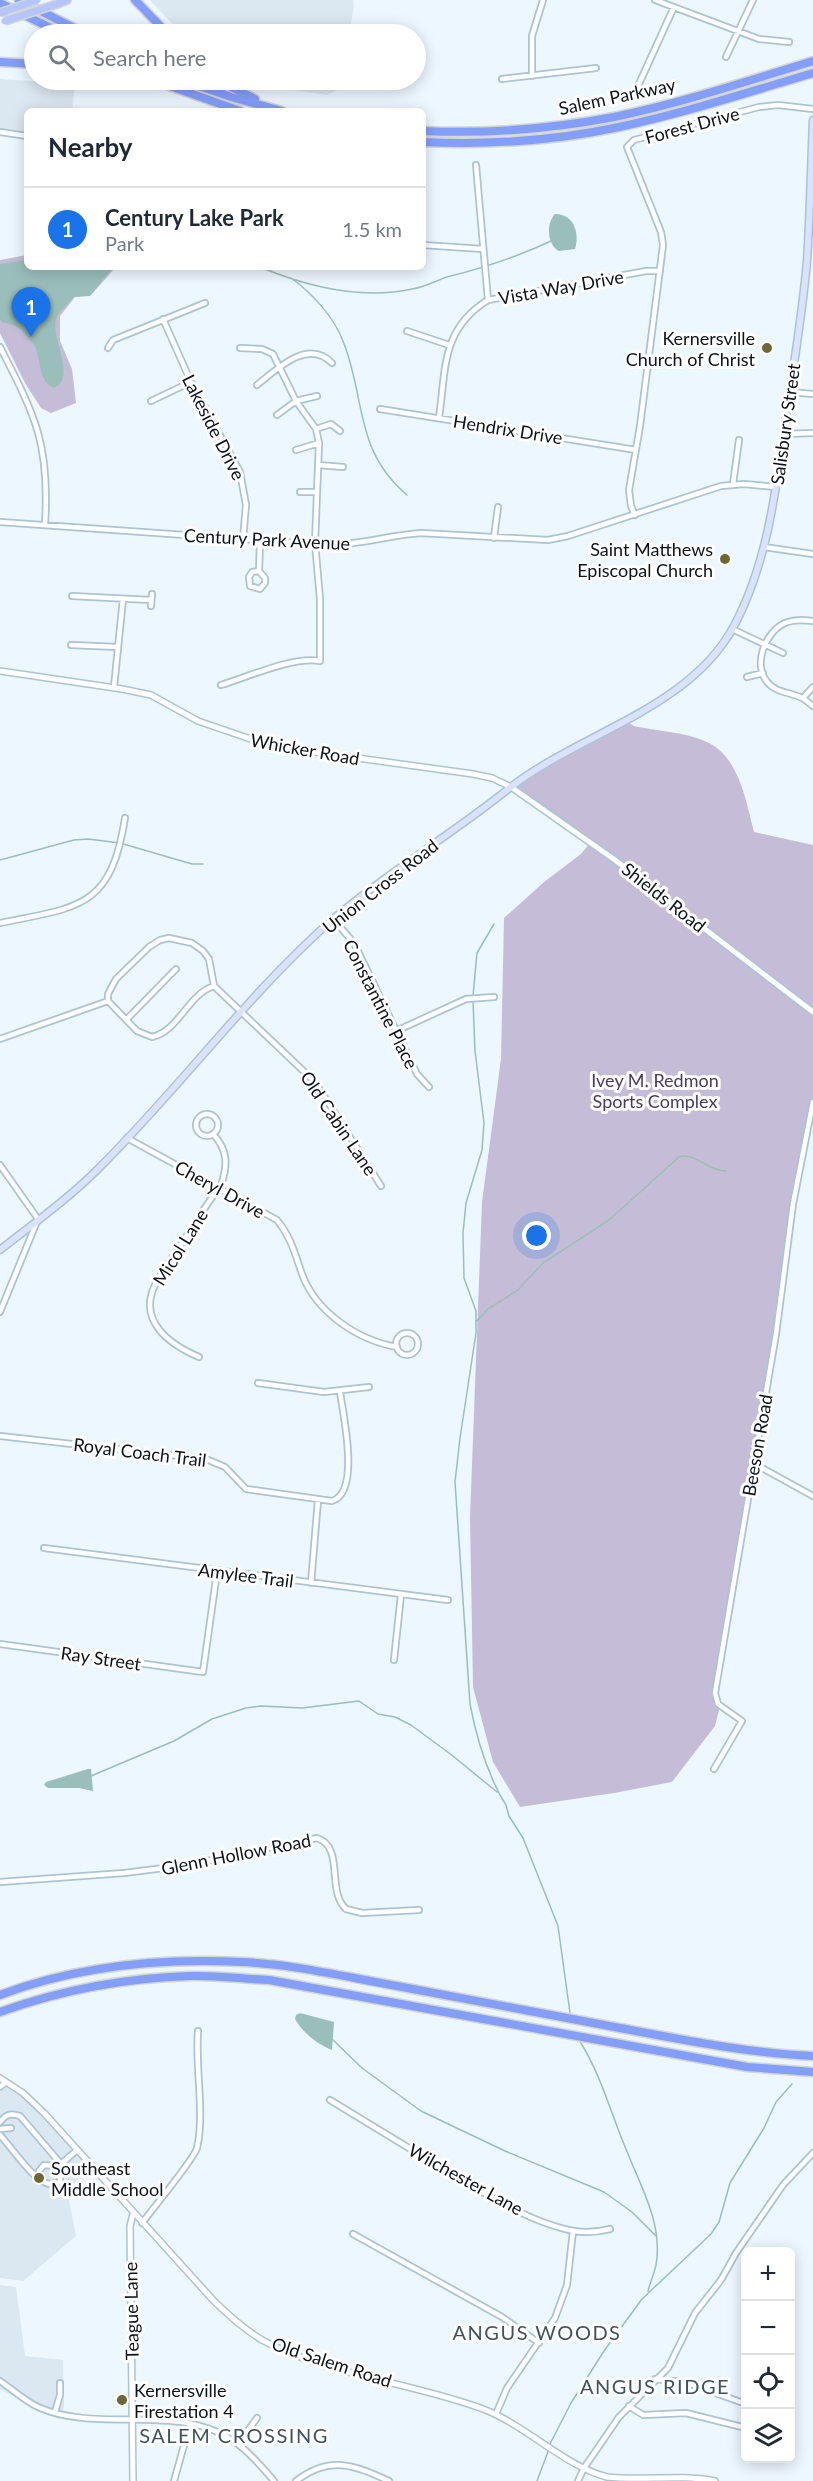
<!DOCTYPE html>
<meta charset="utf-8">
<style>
:root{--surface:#fff;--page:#f6f6f7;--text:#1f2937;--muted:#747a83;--line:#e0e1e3;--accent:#1a73e8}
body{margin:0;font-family:Lato,sans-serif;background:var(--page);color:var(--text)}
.controls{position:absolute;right:18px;bottom:18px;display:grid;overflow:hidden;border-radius:9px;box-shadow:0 3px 15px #0003}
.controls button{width:54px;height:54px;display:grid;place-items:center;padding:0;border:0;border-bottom:2px solid var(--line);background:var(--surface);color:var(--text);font:30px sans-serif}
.you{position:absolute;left:537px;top:1236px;width:21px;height:21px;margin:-15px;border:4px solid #fff;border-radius:50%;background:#1a73e8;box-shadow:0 0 0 9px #1a73e833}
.badge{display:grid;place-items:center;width:39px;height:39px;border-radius:50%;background:var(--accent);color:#fff;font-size:20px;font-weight:700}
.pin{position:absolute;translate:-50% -50px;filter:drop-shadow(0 2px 3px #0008)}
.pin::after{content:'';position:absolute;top:32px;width:21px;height:18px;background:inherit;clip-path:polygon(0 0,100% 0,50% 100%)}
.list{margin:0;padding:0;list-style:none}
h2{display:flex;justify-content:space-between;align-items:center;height:78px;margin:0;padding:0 24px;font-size:26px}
h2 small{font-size:20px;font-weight:400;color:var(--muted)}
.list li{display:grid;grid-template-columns:39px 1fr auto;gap:18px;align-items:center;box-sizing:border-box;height:84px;padding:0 24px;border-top:2px solid var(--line)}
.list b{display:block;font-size:22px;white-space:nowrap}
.list p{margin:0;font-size:20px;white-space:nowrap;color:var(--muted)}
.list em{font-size:20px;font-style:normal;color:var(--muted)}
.icon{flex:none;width:33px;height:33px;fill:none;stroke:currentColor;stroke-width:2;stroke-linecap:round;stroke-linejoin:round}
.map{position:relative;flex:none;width:813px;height:2481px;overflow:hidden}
.search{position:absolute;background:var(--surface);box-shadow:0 3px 15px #0003;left:24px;top:24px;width:402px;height:66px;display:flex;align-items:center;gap:15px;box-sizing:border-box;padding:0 21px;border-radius:33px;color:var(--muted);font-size:22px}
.panel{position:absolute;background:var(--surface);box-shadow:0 3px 15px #0003;left:24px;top:108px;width:402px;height:162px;border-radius:9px}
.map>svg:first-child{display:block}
.built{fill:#dbe7f1}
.green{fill:#c5bdd7}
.water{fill:#9abfba}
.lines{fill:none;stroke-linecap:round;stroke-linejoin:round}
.stream{stroke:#9abfba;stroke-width:1.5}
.minor-casing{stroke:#acc3d6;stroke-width:8}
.tertiary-casing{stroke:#acc3d6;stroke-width:8}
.secondary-casing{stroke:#acc3d6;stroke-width:9}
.primary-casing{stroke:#d3d5d6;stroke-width:10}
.motorway-casing{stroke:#d3d5d6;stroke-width:11}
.minor{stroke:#fff;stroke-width:4.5}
.tertiary{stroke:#fff;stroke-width:5}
.secondary{stroke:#dae2fe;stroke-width:6}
.primary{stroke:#b5c5fd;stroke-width:7}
.motorway{stroke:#849efb;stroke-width:8}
.primary-bridge-casing{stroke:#d3d5d6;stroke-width:10;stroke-linecap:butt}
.primary-bridge{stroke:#b5c5fd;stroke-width:7}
.poi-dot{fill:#6e6733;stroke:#fff;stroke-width:2}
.labels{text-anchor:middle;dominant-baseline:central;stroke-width:6;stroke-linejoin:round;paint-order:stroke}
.street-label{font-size:18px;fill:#0b131a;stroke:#fff}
.poi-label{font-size:18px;fill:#0b131a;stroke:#fff;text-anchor:end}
.park-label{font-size:18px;fill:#493b64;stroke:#fff}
.neighbourhood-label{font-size:20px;letter-spacing:1.5px;fill:#3f5363;stroke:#fff}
</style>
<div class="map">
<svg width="813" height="2481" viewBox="0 0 813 2481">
<rect width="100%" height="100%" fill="#edf7ff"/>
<path class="built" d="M150,0H353L354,6L349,34H182Z
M0,79L75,84L72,111H27V132L0,129Z
M254,80H253H341L339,89L327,95L274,87Z
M0,2080L23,2093L91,2166L67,2190L76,2236L23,2281L0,2278Z
M0,2285L16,2287L25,2356L63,2360L64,2407L59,2419L0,2389Z"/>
<path class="green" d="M27,255V267H116L91,295L75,297L60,316V341L72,369L76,403L51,413L41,408L25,383L0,333V260Z
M625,719C631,728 641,727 650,729C669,732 692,734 709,743C740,759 746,802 754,832L813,845V1102L793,1204L776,1334L715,1693L720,1706L715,1726L672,1782L614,1793L520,1807L493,1762L473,1687L470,1517L482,1202L501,1059L504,918L544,882L581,854L590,843L511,787Z"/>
<path class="water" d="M555,214C574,214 580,233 575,249L559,251C547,245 546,223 555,214Z
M27,260V267H113L90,296L74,297C68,305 59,309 56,320C51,339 77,377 54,388C37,381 42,359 34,345C29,338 21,328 13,325C7,322 5,325 0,320V264Z
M88,1769H91L93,1791L79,1788H48L44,1785L46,1782Z
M300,2013L334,2022L332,2050C317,2044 303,2033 295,2019L296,2015Z"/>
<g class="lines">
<path class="stream" d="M260,267C308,287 361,300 412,289C425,287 435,281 447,277C483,268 517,257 551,241
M291,278C312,293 334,317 343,341C366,398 354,451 407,495
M0,860L74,840L88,839L120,843L192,864H203
M473,996L477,953L494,924
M473,1001L475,1051L484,1123L482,1150L466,1203L463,1233L464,1278L476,1311V1333L460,1438L455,1482L470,1704C476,1736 485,1766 500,1795
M477,1321L488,1309L518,1290L543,1263L609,1220L679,1157C693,1151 710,1172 726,1171
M91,1776L174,1741L212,1719L246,1708L261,1706L302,1708L359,1701L378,1714L395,1717L411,1725L453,1756L497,1792
M500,1795L506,1805L509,1816L523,1838L558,1926L570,2013
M332,2039L362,2068L421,2111L505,2151L604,2192L632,2212L656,2236
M579,2040C602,2076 611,2115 628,2154C642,2189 663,2225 656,2265C654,2274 650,2283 648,2291
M550,2444L571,2403L604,2351L642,2299L711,2234L719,2222L730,2183L764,2128L776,2102L792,2084
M537,2481L549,2449"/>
<g class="minor-casing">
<path id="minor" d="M655,0L759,39L789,42
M726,57L753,0
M532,76V36L543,0
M502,79L596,68
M638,86L674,7
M0,132L27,136
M476,165L488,300
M423,245L483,249
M163,319L191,382L240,472L246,505L243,539
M407,331L449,345
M0,347C36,417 50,445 45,525
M108,348L113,340L205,303
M257,385C277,369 308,338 332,363
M790,392L813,394
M151,401L191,382
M380,409L636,450
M277,415L296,401L317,396
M439,418C446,369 441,329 488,300L646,271H660
M316,429L331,424L340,431
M784,434L813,433
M296,450L319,443
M318,465L343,467
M733,484L739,440
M300,492H317
M635,515L631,506L629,490L640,426L663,245L661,232L627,147L634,140L759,107L778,105L813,109
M0,522L328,545C360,545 390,535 421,533L548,540L568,536L721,486L744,484L776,487
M494,538L498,507
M764,547L813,554
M259,571L252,572L249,577L250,586L260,589L265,583V578L259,571L260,540
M72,596L151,600
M151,606L152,594
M813,621C804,620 794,619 785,623C765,632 752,665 768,683C777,693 790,692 802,698C806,700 809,703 813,706
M732,629L783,653
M71,645L118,647
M747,677L763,673
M221,685C248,677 293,656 320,661V599L315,543L319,443L316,429L296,401L273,354L262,349L240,348
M114,687L123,599
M803,698L813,687
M333,919L354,943L417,1074L429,1087
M0,923C80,907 111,908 125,818
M214,986C188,994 179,1031 152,1037L137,1031L108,1001V994L116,979L149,947L160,940L169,938L192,943L203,951L209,959L214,986L315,1082L381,1186
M126,1020L176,969
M396,1031L466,999L494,997
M0,1039L108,1001
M196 1125a11 11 0 1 1 22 0a11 11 0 1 1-22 0Z
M127,1138L277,1220C291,1237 295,1254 302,1274C316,1312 357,1340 397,1347
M0,1165L38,1219L0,1312
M396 1344a11 11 0 1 1 22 0a11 11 0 1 1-22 0Z
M199,1357C171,1345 137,1322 155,1285C161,1272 172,1259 180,1246C193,1226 206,1205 221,1185C228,1165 228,1150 213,1134
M258,1383L324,1392L369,1387
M0,1436L206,1459L225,1467L246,1489L332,1501C361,1493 343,1414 340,1392
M753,1463L813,1496
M44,1548L448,1600
M311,1583L318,1500
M0,1644L203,1672L217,1572
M394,1660L401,1595
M714,1769L742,1721L718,1704L715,1693L776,1334L793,1204L813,1102
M0,1882L124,1873L188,1865L317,1838C345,1847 326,1891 346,1909L362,1913L419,1910
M0,2087L6,2082
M330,2100C368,2123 406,2146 445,2170C482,2192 530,2223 574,2231C586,2233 598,2232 610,2229
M0,2122C6,2114 11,2113 20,2116L61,2164
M0,2129L11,2128
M0,2135C11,2147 32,2178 46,2183C51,2185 55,2184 60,2182V2177L55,2166
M38,2178L39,2171L44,2165L55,2166L61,2164L77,2150
M142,2223C151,2211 194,2159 197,2148C205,2112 195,2069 198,2031
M353,2234L502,2317L539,2343
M655,2379L685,2382L746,2404
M0,2381C12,2389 25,2401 38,2407C101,2435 182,2400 239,2445C252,2455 263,2468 274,2481
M629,2406L643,2415L686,2413L742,2427
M55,2412L60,2395V2383
M496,2414L507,2388L555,2318L567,2285L573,2231
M238,2444L257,2418
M174,2481L190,2424
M296,2481C330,2455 354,2465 389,2481
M578,2481L584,2468L619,2417L668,2368L695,2313L721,2280L736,2253L783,2185L813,2153"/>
</g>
<g class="tertiary-casing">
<path id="tertiary" d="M0,671L122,689L151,695L198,721L271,746L473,774L492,778L511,787L615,860L813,1012
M0,2078L23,2093L45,2114L213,2300C228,2315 244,2329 262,2340C326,2375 414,2383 483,2409C526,2425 564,2466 607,2477C642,2481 680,2474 715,2481
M133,2214L130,2226L133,2481"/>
</g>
<g class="secondary-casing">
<path id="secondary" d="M0,1250C33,1224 68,1199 98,1169C179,1089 247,995 333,919C388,872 451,835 507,790C578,733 689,710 734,626C766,566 775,497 784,432C792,375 802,318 807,261C810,214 811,167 813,120"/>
</g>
<g class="primary-casing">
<path id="primary" d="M57,4L67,0"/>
</g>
<g class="motorway-casing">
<path id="motorway" d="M19,0L86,34
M135,0L168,34
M0,3L63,34
M0,62L34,64
M153,80L240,111
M182,80L231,97L282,111
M217,80L255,99
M423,131C487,134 551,129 614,117C682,103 747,81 813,61
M423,142C489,145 554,141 619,127C684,113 749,92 813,73
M0,1995C77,1966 159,1958 241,1962C293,1964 346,1977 397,1986C472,2000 546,2014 620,2028C684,2040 748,2053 813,2056
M0,2012C61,1990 125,1978 190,1976C216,1975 243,1979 269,1980L747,2067L813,2072"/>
</g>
<use href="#minor" class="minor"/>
<use href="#tertiary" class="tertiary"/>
<use href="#secondary" class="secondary"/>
<use href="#primary" class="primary"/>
<use href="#motorway" class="motorway"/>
<g class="primary-bridge-casing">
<path id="primary-bridge" d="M0,13L37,0
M5,21L57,4"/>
</g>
<use href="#primary-bridge" class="primary-bridge"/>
</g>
<g class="poi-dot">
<circle cx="767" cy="348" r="6"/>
<circle cx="725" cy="559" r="6"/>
<circle cx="39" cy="2178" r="6"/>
<circle cx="122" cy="2400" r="6"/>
</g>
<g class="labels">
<g class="street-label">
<text transform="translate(617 96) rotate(-12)">Salem Parkway</text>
<text transform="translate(692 125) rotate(-15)">Forest Drive</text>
<text transform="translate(561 287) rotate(-10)">Vista Way Drive</text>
<text transform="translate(785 424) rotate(-82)">Salisbury Street</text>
<text transform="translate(214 427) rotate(63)">Lakeside Drive</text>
<text transform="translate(508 429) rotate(9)">Hendrix Drive</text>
<text transform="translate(267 539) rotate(3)">Century Park Avenue</text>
<text transform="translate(305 749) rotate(10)">Whicker Road</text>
<text transform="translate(380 886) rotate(-38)">Union Cross Road</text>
<text transform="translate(664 897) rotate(38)">Shields Road</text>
<text transform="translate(381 1004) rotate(63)">Constantine Place</text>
<text transform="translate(339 1123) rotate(56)">Old Cabin Lane</text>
<text transform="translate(220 1189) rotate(29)">Cheryl Drive</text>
<text transform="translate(180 1247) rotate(-58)">Micol Lane</text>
<text transform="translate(757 1445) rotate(-80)">Beeson Road</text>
<text transform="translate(140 1452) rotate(7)">Royal Coach Trail</text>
<text transform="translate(246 1575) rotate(7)">Amylee Trail</text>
<text transform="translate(101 1658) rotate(8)">Ray Street</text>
<text transform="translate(236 1854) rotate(-11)">Glenn Hollow Road</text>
<text transform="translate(466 2179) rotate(29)">Wilchester Lane</text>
<text transform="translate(131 2311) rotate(-91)">Teague Lane</text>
<text transform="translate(332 2362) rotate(18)">Old Salem Road</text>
</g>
<g class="poi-label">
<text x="755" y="338">Kernersville<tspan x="755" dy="21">Church of Christ</tspan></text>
<text x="713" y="549">Saint Matthews<tspan x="713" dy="21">Episcopal Church</tspan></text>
<text x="51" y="2168" text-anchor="start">Southeast<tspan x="51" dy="21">Middle School</tspan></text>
<text x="134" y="2390" text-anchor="start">Kernersville<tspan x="134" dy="21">Firestation 4</tspan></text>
</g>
<g class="park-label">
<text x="655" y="1080">Ivey M. Redmon<tspan x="655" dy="21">Sports Complex</tspan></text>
</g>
<g class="neighbourhood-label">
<text x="537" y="2332">ANGUS WOODS</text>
<text x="655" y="2386">ANGUS RIDGE</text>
<text x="234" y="2435">SALEM CROSSING</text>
</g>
</g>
</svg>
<div class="controls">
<button>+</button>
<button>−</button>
<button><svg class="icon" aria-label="locate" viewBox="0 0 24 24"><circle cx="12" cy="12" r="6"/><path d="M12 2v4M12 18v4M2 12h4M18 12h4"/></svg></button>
<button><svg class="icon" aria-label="layers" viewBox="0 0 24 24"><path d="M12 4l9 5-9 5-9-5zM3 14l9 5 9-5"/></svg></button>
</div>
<div class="you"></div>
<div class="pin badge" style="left:31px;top:337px">1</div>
<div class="search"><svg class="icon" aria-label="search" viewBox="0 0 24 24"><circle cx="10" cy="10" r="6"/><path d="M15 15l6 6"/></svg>Search here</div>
<section class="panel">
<h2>Nearby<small></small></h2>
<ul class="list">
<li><span class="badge">1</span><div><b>Century Lake Park</b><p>Park</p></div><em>1.5 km</em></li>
</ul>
</section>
</div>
